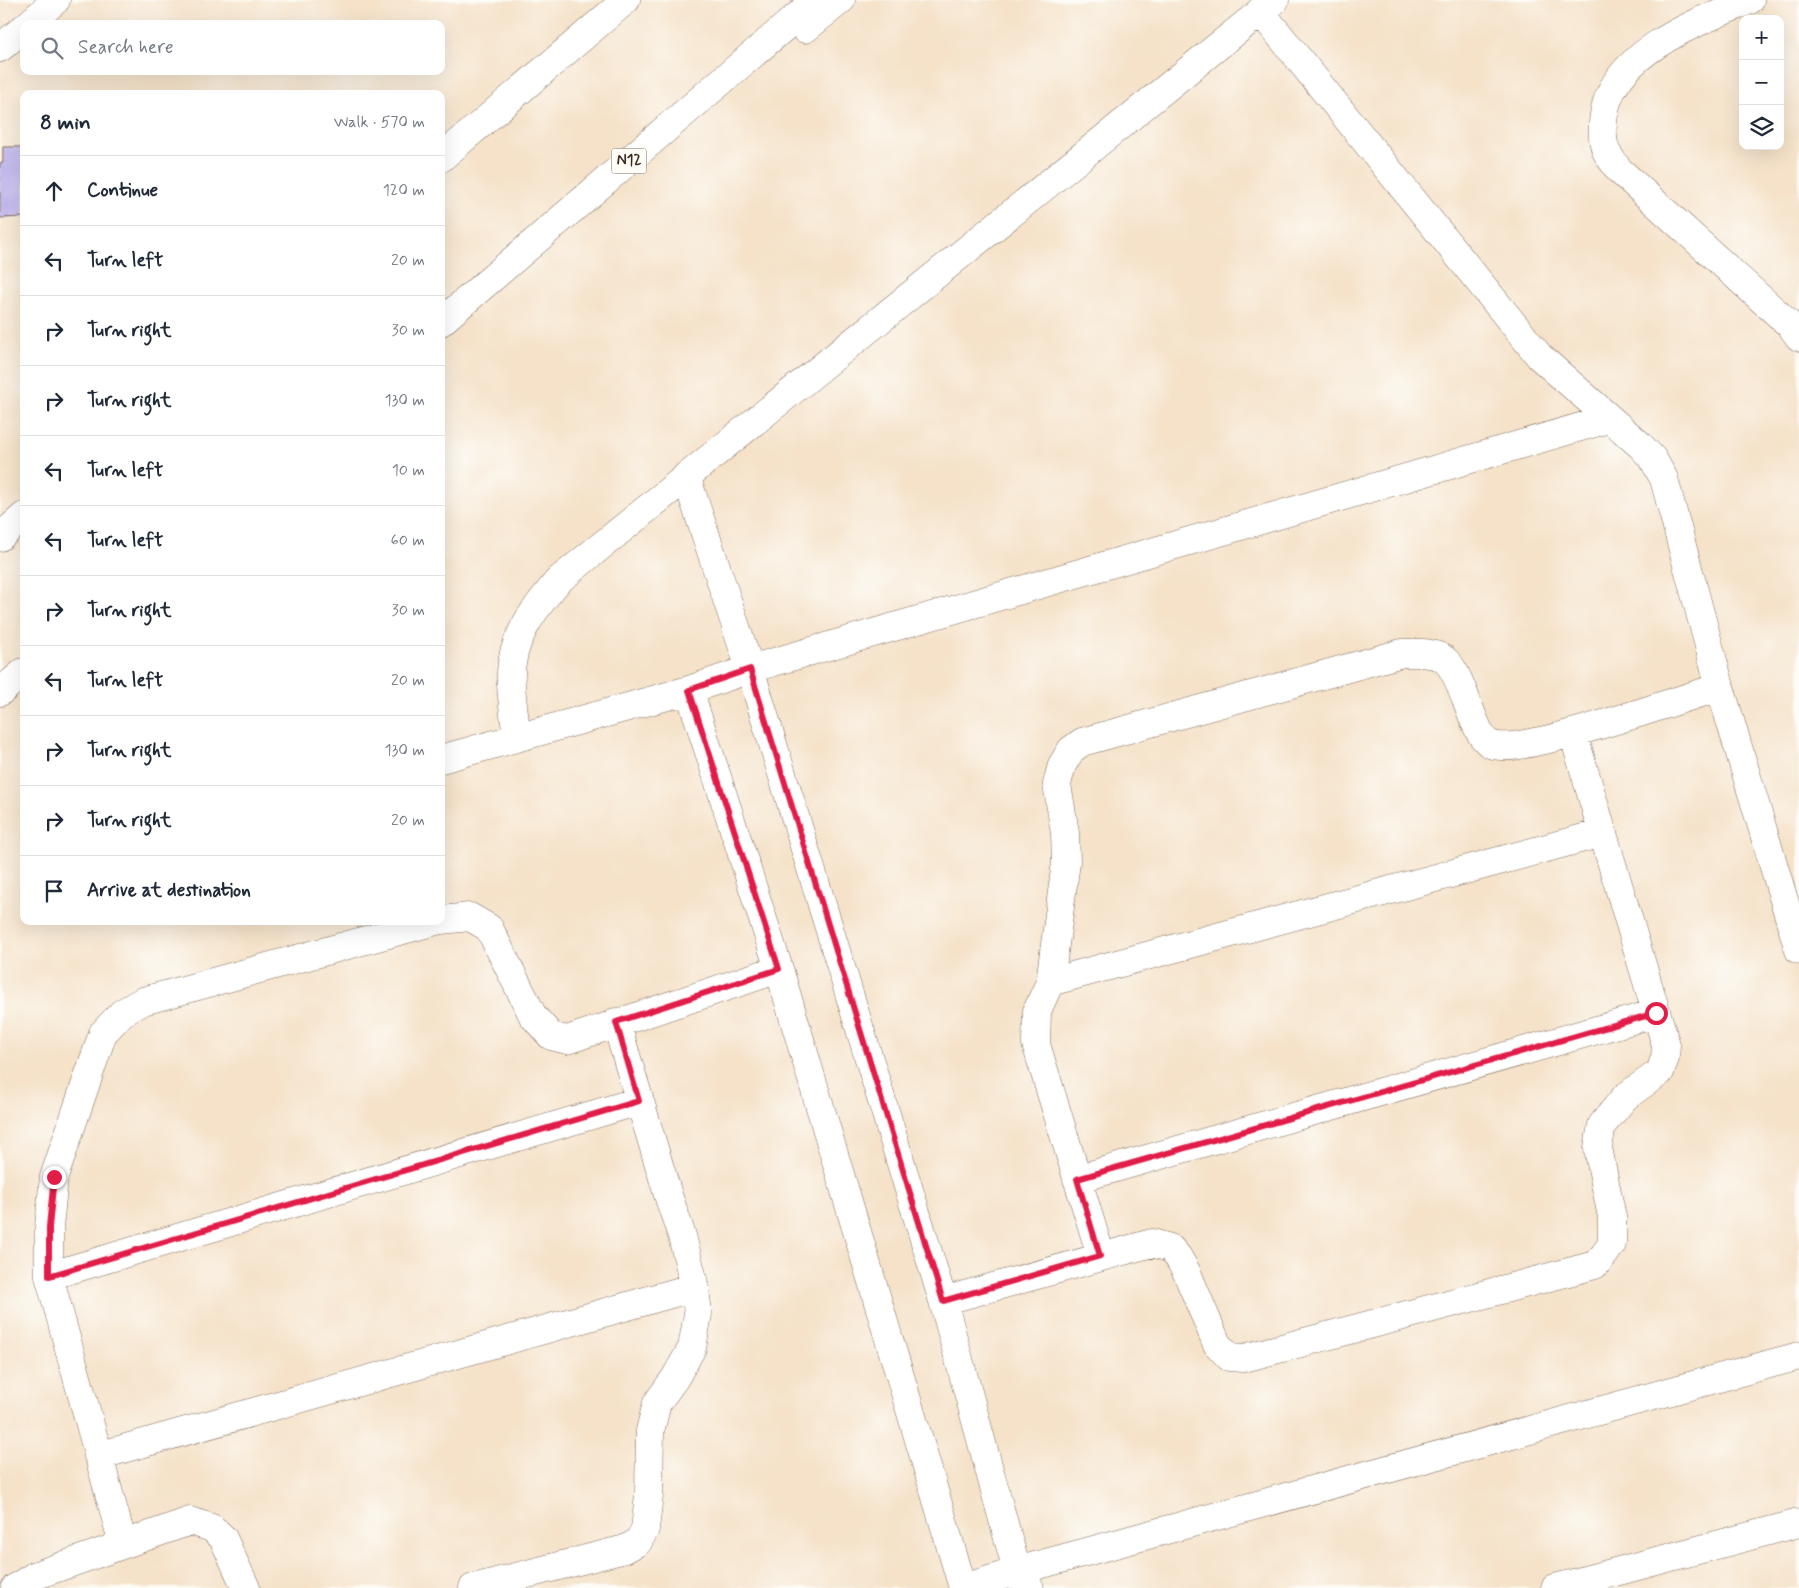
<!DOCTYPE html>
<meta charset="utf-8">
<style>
:root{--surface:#fff;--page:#f6f6f7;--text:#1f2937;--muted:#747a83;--line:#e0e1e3}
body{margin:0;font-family:Mynerve,sans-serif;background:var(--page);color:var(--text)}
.controls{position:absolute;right:15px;top:15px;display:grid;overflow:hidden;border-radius:10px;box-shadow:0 5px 20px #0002}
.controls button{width:45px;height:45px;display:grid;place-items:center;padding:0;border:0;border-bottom:1px solid var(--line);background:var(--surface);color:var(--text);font:25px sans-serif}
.stop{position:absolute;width:15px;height:15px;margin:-11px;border:4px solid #e11d48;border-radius:50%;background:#fff}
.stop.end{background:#e11d48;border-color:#fff;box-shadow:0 1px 5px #0008}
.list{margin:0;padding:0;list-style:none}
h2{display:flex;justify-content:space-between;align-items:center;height:65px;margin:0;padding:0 20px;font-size:21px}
h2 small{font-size:16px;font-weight:400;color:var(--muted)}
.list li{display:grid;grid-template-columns:32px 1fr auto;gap:15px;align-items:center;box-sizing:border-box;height:70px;padding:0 20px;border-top:1px solid var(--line)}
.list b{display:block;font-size:19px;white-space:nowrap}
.list em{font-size:16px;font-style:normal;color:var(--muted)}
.icon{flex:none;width:28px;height:28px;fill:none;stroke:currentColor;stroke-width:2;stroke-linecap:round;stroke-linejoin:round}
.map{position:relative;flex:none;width:1799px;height:1588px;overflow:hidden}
.search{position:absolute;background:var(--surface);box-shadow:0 5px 20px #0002;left:20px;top:20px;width:425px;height:55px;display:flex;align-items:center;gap:12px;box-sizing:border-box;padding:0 18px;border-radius:10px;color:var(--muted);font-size:19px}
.panel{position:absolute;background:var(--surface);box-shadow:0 5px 20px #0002;left:20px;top:90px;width:425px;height:835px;border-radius:10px}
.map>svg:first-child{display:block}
.building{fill:#afa2e9}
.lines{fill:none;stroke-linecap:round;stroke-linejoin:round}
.minor-casing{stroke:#7c6a5a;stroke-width:29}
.highway-casing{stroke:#7c6a5a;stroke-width:29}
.minor{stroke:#fff;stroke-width:28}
.highway{stroke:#fff;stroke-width:28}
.route{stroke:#e11d48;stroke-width:6}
.labels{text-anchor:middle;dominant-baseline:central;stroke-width:4;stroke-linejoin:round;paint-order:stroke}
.shield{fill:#fdfcf7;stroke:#75695f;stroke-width:1}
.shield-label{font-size:15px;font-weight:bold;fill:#3b2a1e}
</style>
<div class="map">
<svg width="1799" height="1588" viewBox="0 0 1799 1588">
<rect width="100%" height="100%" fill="#fdfcf7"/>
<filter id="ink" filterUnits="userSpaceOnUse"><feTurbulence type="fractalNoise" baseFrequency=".02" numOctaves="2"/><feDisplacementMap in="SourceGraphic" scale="10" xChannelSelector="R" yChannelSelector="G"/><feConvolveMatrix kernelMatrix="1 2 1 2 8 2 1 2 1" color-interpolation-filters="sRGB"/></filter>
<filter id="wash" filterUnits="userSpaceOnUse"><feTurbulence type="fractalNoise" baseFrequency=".0096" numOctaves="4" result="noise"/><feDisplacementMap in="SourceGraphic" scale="20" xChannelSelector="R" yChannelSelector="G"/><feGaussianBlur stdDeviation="1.12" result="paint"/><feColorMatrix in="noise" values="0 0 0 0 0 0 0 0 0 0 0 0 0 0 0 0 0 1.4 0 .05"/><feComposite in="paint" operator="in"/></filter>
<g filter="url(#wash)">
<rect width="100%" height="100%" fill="#f5e2c9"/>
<g id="blocks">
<path class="building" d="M3,147H24V217L0,218V163H3Z"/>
</g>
</g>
<g filter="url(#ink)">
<use href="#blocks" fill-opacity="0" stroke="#7c6a5a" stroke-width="1"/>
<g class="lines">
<g class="minor-casing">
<path id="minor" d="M1750,0C1700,21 1618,50 1605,109C1602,123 1601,137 1606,151C1609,157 1615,164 1619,170L1791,326L1799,337
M1260,11L1540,357L1640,445L1653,459L1664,479L1720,687L1799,950
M29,24L56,0
M0,48L24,28
M686,476L750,669L943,1301L1017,1571L1030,1588
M689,690L779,969L963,1588
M517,738C515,720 512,702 511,684C508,642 533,610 559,580L1275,0
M441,759L689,690L750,669L1608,419
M441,920L470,917L489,928L533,1016L551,1036L567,1040L779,969
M1050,982L1602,833
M1077,1179L1656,1013
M1101,1256L1036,1044L1037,1011L1050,982L1066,862L1065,833L1057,784L1062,765L1071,750L1082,742L1402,653C1415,653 1436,651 1446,661C1465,678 1473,740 1493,745C1510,749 1528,743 1545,740C1604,726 1662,705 1720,687
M49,1276L639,1101
M943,1301L1152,1243L1170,1248L1178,1257L1187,1273L1217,1344L1229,1357L1244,1358L1595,1265L1604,1255L1612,1244V1217L1598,1148L1602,1125L1625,1097L1660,1072L1665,1058L1666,1045L1573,733
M98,1456L695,1287
M123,1544L49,1276V1227L54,1177L103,1033L122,1013L143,1001L436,921
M15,1588L34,1576L190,1521L212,1528L223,1538L246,1588
M473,1588L625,1549L638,1542L645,1529L649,1495L650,1431L657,1403L675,1378L692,1348L698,1314L695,1287L682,1236L669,1198L616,1022
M964,1588L1017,1571L1799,1356
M1555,1588L1799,1523"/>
</g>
<g class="highway-casing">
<path id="highway" d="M805,29L841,0
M441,158L626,0
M441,322L816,0
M0,537L24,516
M0,692L24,672"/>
</g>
<use href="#minor" class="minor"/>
<use href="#highway" class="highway"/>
</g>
</g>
<g class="lines" filter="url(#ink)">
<path class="route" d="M54,1177L49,1227V1276L639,1101L616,1022L779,969L689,690L750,669L943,1301L1100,1256L1077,1179L1656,1013"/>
</g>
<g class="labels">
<rect class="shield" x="611.5" y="148.5" width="35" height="25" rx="4"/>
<g class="shield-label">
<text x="629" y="161">N12</text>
</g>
</g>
</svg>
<div class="controls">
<button>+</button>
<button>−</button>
<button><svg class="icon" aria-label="layers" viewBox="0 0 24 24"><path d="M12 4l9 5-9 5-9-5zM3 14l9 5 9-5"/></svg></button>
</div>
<div class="stop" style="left:1656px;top:1013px"></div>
<div class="stop end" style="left:54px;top:1177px"></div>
<div class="search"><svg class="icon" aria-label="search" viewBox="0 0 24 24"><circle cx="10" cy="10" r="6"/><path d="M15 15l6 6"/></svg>Search here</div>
<section class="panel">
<h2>8 min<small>Walk · 570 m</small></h2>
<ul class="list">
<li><svg class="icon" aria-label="ahead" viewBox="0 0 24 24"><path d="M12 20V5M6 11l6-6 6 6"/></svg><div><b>Continue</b></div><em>120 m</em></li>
<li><svg class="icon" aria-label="left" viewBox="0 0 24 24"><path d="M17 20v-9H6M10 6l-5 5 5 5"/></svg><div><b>Turn left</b></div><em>20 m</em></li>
<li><svg class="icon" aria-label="right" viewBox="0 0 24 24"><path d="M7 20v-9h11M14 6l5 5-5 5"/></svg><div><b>Turn right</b></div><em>30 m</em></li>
<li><svg class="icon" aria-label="right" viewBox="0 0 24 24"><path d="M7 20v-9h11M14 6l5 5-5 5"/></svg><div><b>Turn right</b></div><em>130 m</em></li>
<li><svg class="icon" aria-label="left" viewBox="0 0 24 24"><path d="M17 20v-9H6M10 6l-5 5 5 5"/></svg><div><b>Turn left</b></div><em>10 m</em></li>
<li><svg class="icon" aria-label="left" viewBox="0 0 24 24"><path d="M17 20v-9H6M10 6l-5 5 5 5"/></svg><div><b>Turn left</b></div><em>60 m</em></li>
<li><svg class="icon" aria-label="right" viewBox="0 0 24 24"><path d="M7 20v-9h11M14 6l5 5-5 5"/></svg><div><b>Turn right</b></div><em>30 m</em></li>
<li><svg class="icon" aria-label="left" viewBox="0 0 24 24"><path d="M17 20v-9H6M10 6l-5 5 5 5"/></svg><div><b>Turn left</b></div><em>20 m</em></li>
<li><svg class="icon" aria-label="right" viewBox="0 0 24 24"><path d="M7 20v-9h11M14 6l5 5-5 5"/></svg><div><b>Turn right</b></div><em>130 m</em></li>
<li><svg class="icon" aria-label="right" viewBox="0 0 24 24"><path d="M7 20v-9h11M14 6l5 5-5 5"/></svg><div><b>Turn right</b></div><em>20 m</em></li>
<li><svg class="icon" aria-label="arrive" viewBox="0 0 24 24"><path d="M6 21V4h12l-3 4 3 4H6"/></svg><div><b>Arrive at destination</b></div></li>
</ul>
</section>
</div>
